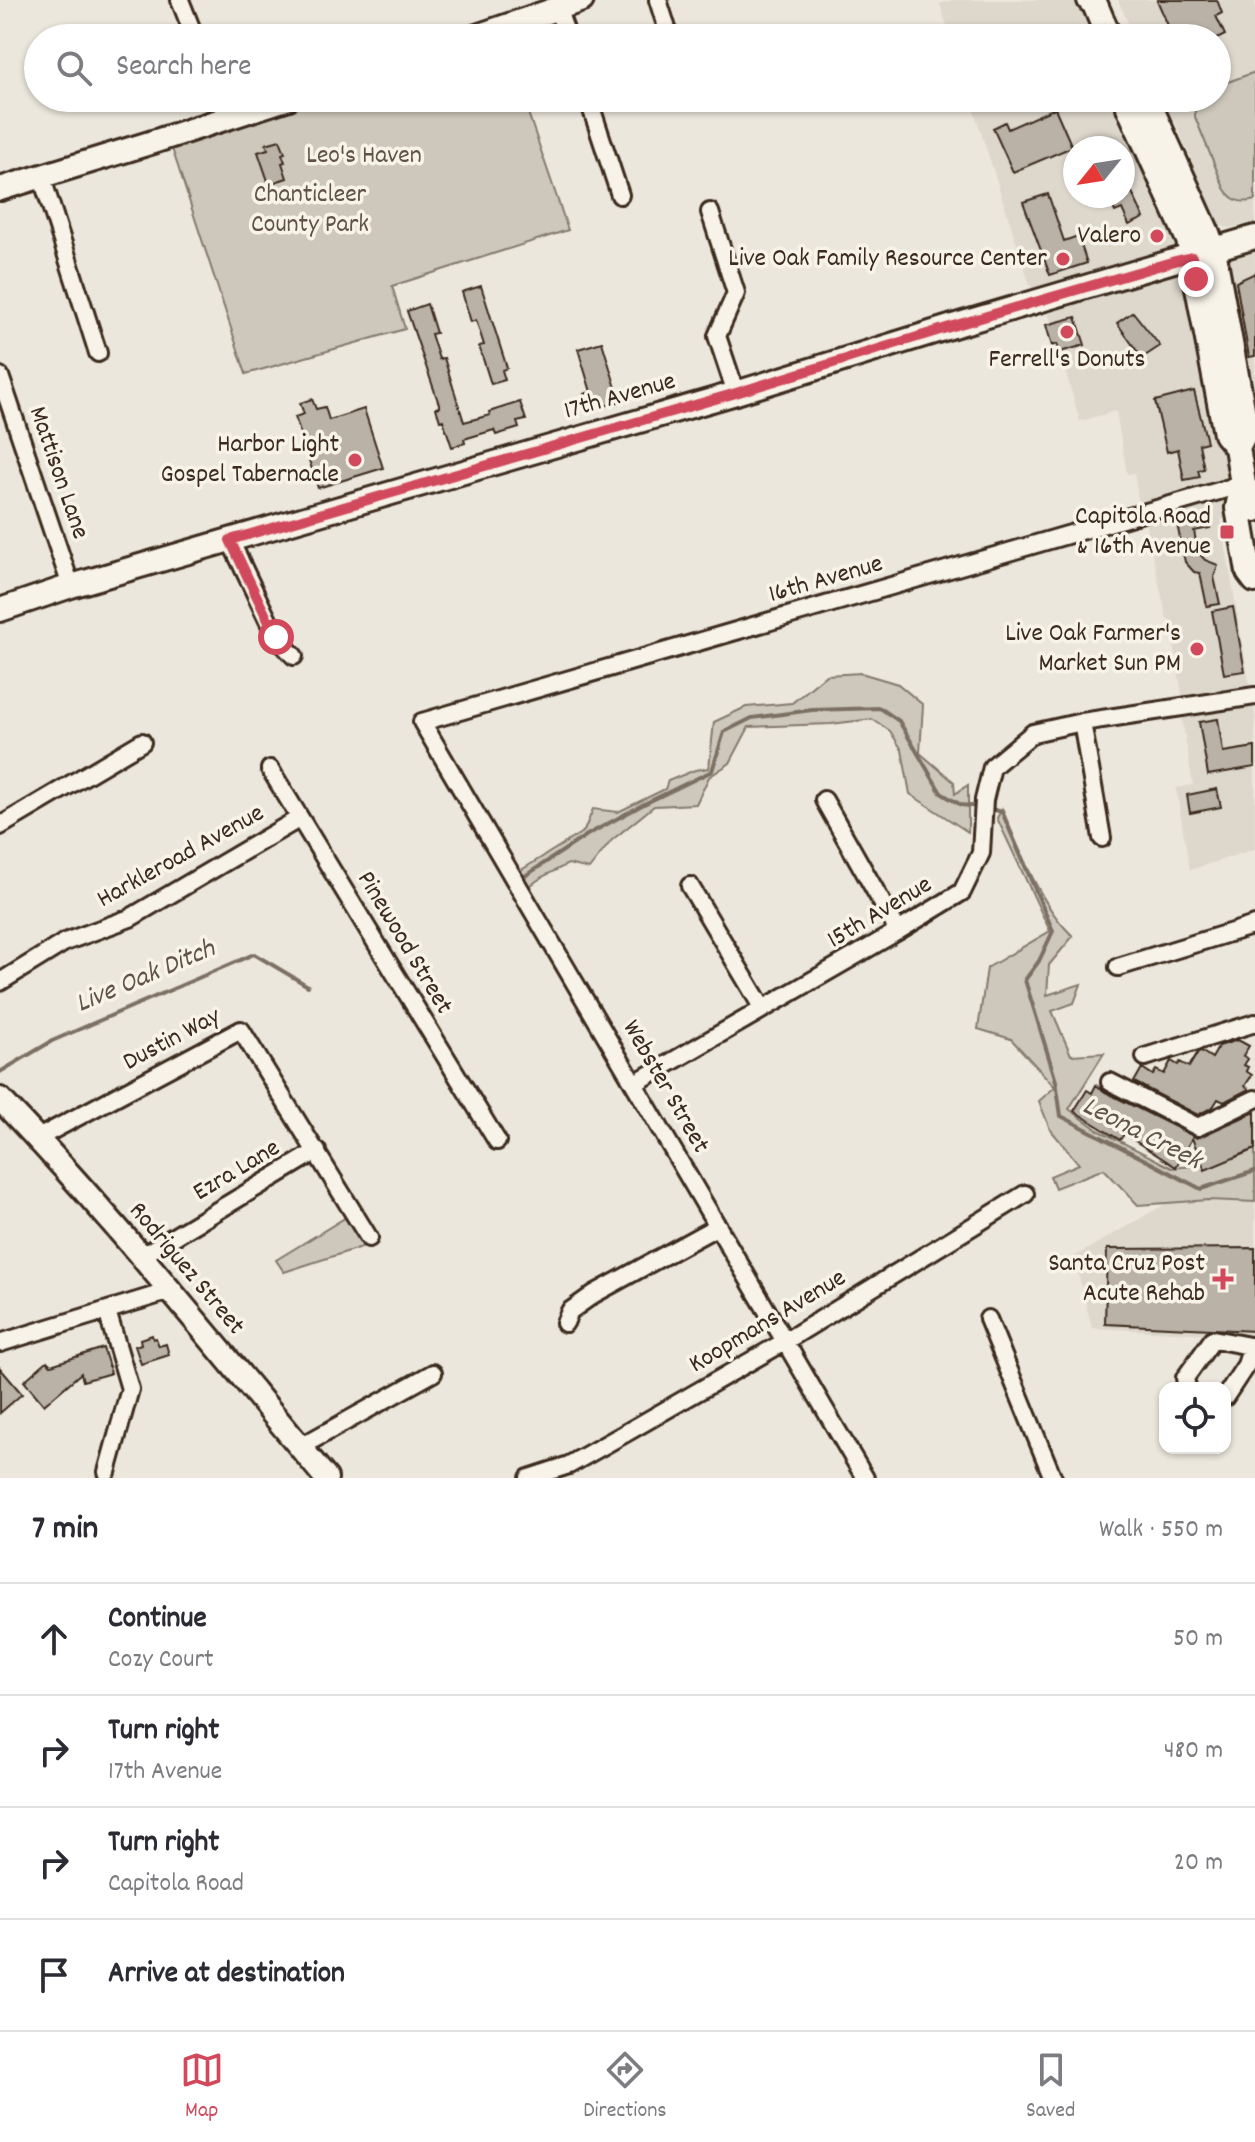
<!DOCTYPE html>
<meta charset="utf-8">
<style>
:root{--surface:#fff;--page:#f2f2f3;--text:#2b2b33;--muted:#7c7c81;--line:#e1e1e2;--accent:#d1495b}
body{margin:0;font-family:Dekko,sans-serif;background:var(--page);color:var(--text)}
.controls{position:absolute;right:24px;bottom:24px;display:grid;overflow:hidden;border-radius:16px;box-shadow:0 2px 6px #0004}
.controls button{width:72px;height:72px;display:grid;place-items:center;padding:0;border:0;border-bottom:2px solid var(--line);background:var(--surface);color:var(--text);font:40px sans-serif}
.compass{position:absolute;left:1063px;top:136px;width:72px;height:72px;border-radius:50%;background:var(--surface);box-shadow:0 2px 6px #0004;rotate:240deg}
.stop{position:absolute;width:24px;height:24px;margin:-18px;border:6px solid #d1495b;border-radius:50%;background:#fff}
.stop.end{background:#d1495b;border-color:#fff;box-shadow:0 2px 8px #0008}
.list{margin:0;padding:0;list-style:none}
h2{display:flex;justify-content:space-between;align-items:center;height:104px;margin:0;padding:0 32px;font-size:34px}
h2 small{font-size:26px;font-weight:400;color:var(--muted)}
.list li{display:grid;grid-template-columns:52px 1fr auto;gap:24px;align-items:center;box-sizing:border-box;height:112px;padding:0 32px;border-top:2px solid var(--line)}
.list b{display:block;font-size:30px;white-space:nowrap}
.list p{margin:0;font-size:26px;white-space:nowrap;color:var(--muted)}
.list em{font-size:26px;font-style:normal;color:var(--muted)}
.icon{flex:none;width:44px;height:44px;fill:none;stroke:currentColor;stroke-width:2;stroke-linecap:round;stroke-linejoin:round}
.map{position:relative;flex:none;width:1255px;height:1478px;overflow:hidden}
.search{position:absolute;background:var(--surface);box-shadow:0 2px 6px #0004;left:24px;right:24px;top:24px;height:88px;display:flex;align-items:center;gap:20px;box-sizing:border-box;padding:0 28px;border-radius:44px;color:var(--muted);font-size:30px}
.sheet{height:552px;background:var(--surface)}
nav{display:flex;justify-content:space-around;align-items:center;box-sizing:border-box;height:112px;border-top:2px solid var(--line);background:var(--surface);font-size:22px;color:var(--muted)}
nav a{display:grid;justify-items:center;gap:4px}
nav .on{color:var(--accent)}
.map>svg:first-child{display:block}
.built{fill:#ddd7cc;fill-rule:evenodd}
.green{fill:#cec8bc;stroke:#84796d;stroke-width:2}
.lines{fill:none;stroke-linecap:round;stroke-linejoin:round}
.stream{stroke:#7c7064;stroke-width:4}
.building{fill:#bab2a7;stroke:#3b2a1e;stroke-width:2}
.street-casing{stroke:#3b2a1e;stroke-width:22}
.secondary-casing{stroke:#3b2a1e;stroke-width:28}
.primary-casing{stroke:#3b2a1e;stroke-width:30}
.street{stroke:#f7f3e8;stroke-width:16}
.secondary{stroke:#f7f3e8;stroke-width:22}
.primary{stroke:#f7f3e8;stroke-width:24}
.route{stroke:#d1495b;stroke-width:10}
.poi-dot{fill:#d1495b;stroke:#f7f3e8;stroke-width:3}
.labels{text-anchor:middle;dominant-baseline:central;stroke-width:7;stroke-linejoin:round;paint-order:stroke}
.park-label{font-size:26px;fill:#605246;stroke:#f7f3e8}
.poi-label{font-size:26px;fill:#3b2a1e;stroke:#f7f3e8;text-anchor:end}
.street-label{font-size:26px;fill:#3b2a1e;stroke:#f7f3e8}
.water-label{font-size:28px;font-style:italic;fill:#615347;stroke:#f7f3e8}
</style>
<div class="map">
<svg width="1255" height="1478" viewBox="0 0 1255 1478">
<rect width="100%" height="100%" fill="#ece7dc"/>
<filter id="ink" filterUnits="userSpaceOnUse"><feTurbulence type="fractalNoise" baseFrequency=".0125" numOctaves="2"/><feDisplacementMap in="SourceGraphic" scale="16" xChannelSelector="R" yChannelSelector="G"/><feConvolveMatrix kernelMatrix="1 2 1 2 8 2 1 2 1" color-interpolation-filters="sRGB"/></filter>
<g filter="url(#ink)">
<path class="built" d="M952,0H1094L1112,38H951L940,4Z
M1118,0H1255V222L1229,228L1222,226L1217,222L1197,179L1192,161L1178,128L1161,98H1217V38H1135Z
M970,98H1140L1208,254L1255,240V505L1221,520L1255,716V849L1190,870L1176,788L1193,785L1180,708L1184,707L1170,619H1167L1144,517H1141L1134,473L1127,474L1116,411L1080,421L1045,302L1030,285ZM1075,148H1123V196H1075Z
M1255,1167V1336L1092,1328L1074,1257L1203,1182Z"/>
<path class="green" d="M1255,72V200C1241,204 1232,201 1224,188L1195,117V106L1199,98H1217V86Z
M275,98H523L568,230L392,286L405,329L246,374L167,133Z
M861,673L898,684L923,705L920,753L954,782L955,794L968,785V832L910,794L902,750L890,731L872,719L831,724L749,727L730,763L709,777L696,804L654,806L612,840L589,869L568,864L542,877L527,888L518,872L584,831L593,809L618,812L665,789L668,781L695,770L709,768L714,722L746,707L792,703L826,675Z
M1002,809C1019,847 1041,908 1073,936L1049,965L1047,995L1081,984L1074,1003L1052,1011L1071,1055L1104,1053L1069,1109L1098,1130L1172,1168L1204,1165L1255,1149V1202L1209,1200L1138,1205L1104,1169L1055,1188L1050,1176L1079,1164L1050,1129L1039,1101L1055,1087L1011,1039L978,1029L987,968L1050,931L997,818Z
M353,1213L371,1244L284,1272L276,1260Z"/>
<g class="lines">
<path class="stream" d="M988,808L1002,812L1053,931L1039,961L1025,980L1056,1081L1061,1116L1201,1189L1255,1171
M522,878L587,835L644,804L712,771L724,732L752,718L812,710L880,708L899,721L941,793L961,805L979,807
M0,1072L52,1041L254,954L308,986"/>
</g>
<path class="building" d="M1157,0H1217L1222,13L1216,16L1225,35L1219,38H1178L1176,34L1172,35Z
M1055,108L1072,147L1013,172L993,128L1005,122L1008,129Z
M280,140L285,153L282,154L285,162L282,163L287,178L269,184L258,152L268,149L266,144Z
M1123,173L1144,218L1129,225L1122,209L1115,212L1110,201L1123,196Z
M1048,194L1064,241L1078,236L1087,263L1050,275L1023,202Z
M1255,273V356L1249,357L1236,282Z
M481,286L507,368L502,370L505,380L491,384L479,346L484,345L476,320L471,322L462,292Z
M427,304L436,333L431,334L439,359L444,358L464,422L490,415L489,412L520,402L526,420L517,422L519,428L496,435L494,430L464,439L465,443L452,447L443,420L440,421L436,408L440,407L407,311Z
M1133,312L1160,346L1142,358L1117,323Z
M1076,317L1085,345L1060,352L1057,344L1052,346L1046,325Z
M602,342L620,401L589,411L584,394L591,392L578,349Z
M1194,391L1207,442L1199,444L1204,469L1198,470L1200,477L1184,480L1178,449L1167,452L1155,401Z
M312,399L316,409L325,407L329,420L364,409L383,468L318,488L295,417L304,414L300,403Z
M1207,518L1210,528L1194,531L1198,552L1205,560L1218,565L1214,577L1220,604L1207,606L1200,573L1194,572L1185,562L1177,524Z
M1233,607L1245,671L1224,674L1212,611Z
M1218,719L1223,752L1255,747V767L1208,775L1199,722Z
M1217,789L1221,807L1190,813L1187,795Z
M1238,1040L1249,1046L1243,1056L1248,1059L1244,1065L1248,1067L1246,1071L1252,1075L1245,1086L1249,1089L1224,1102L1218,1099L1213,1107L1198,1115L1134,1082L1142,1068L1153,1075L1156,1070L1164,1074L1171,1061L1178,1065L1180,1062L1189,1067L1198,1052L1201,1051L1212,1058L1219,1046Z
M1096,1085L1105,1092L1197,1138L1255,1112V1149L1205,1170L1192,1138L1176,1167L1124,1134L1120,1140L1074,1111L1087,1090L1092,1093Z
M1255,1248V1331L1105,1324L1107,1249Z
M152,1335L153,1339L156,1338L159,1346L166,1344L169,1355L141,1364L135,1346L141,1344L140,1339Z
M103,1348L111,1373L83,1381L81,1373L44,1405L24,1381L47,1361L51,1365Z
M0,1368L22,1394L0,1413Z"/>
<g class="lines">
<g class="street-casing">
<path id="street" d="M180,0L195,38
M658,0L670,38
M557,8L568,38
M219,98L227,118
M588,98L620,195
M41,175L98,353
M710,212L736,293L717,336L736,393
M0,376L71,586
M230,540L276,637L294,656
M1082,722L1102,838
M270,769L497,1141
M824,800L898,931
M0,826L142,742
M690,886L763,1009
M1118,967L1255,925
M0,982L65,942L130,918L300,818
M1145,1057L1255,1023
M1110,1082L1198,1127L1255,1099
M635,1083L898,931L962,892L981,853L984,800L992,767L1033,733L1082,722L1255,696
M38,1138L241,1030L369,1238
M140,1257L317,1151
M107,1311L130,1389L107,1472
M988,1319L1053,1478
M565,1323L570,1311L594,1294L718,1226
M0,1343L170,1291
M1187,1388L1185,1378L1213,1339L1255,1347
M1225,1397L1246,1365L1252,1346
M300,1447L433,1373
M529,1478L569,1465L631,1430L784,1342L1025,1194
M865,1478L422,722L1243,484"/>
</g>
<g class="secondary-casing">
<path id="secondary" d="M471,38L582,0
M0,189L153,142L289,98
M0,610L71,586L736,393L953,326L1255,237
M0,1099C115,1219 219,1350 326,1478"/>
</g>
<g class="primary-casing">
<path id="primary" d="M1090,0L1094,2L1109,38
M1130,98L1129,107L1189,240L1226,434L1237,447L1243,484L1255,509
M1146,98L1207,233L1213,250L1246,430L1237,447
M1243,484L1238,508L1249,572L1255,580"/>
</g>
<use href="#street" class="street"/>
<use href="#secondary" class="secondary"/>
<use href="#primary" class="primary"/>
</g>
</g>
<g class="lines" filter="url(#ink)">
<path class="route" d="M276,637L230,540L736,393L953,326L1175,261L1192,257L1196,279"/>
</g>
<g class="poi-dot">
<circle cx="1157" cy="236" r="8"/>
<circle cx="1063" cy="259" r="8"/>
<circle cx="1067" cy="332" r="8"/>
<circle cx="355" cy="460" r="8"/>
<rect x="1219" y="524" width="16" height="16" rx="4"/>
<circle cx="1197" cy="649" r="8"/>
<path d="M1219 1267h8v8h8v8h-8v8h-8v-8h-8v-8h8z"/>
</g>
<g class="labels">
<g class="park-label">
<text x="364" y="156">Leo's Haven</text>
<text x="310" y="195">Chanticleer<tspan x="310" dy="30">County Park</tspan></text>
</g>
<g class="poi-label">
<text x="1141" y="236">Valero</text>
<text x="1047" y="259">Live Oak Family Resource Center</text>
<text x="1067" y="360" text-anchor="middle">Ferrell's Donuts</text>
<text x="339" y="445">Harbor Light<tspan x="339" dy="30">Gospel Tabernacle</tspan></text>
<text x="1211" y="517">Capitola Road<tspan x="1211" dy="30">&amp; 16th Avenue</tspan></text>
<text x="1181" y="634">Live Oak Farmer's<tspan x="1181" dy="30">Market Sun PM</tspan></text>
<text x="1205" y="1264">Santa Cruz Post<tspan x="1205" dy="30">Acute Rehab</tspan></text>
</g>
<g class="street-label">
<text transform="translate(620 397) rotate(-16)">17th Avenue</text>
<text transform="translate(58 473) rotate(71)">Mattison Lane</text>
<text transform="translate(826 580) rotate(-16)">16th Avenue</text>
<text transform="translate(181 857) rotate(-29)">Harkleroad Avenue</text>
<text transform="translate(880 913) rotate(-31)">15th Avenue</text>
<text transform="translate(404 943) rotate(59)">Pinewood Street</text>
<text transform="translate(172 1040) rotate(-28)">Dustin Way</text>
<text transform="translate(665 1087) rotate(60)">Webster Street</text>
<text transform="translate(237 1171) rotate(-31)">Ezra Lane</text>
<text transform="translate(186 1269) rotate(50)">Rodriguez Street</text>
<text transform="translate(768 1322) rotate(-31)">Koopmans Avenue</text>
</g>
<g class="water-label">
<text transform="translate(146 978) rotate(-23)">Live Oak Ditch</text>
<text transform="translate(1141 1135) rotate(27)">Leona Creek</text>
</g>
</g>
</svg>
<div class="controls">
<button><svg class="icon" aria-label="locate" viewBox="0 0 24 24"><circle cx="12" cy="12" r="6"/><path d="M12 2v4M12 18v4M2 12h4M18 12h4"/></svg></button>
</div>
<svg class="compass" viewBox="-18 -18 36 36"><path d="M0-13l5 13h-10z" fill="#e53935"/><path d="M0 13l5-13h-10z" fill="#7c7c81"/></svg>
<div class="stop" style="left:276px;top:637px"></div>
<div class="stop end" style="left:1196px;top:279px"></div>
<div class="search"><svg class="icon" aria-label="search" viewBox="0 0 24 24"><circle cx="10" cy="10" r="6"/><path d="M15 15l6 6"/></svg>Search here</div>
</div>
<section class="sheet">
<h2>7 min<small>Walk · 550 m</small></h2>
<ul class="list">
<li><svg class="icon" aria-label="ahead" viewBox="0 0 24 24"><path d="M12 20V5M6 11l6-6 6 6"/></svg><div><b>Continue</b><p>Cozy Court</p></div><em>50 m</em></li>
<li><svg class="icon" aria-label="right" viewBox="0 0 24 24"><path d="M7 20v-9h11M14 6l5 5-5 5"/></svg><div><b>Turn right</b><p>17th Avenue</p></div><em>480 m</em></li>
<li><svg class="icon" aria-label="right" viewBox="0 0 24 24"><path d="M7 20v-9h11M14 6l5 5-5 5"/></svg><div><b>Turn right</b><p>Capitola Road</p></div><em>20 m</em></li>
<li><svg class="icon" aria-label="arrive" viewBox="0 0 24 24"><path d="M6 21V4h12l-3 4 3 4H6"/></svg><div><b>Arrive at destination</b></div></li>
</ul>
</section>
<nav>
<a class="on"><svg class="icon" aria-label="map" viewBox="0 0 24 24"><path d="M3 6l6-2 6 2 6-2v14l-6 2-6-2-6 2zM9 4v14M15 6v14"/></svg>Map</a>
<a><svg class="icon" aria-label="directions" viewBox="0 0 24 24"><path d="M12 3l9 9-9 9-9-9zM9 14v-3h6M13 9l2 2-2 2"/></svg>Directions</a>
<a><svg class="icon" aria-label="saved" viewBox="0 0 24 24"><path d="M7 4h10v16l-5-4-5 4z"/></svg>Saved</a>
</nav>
